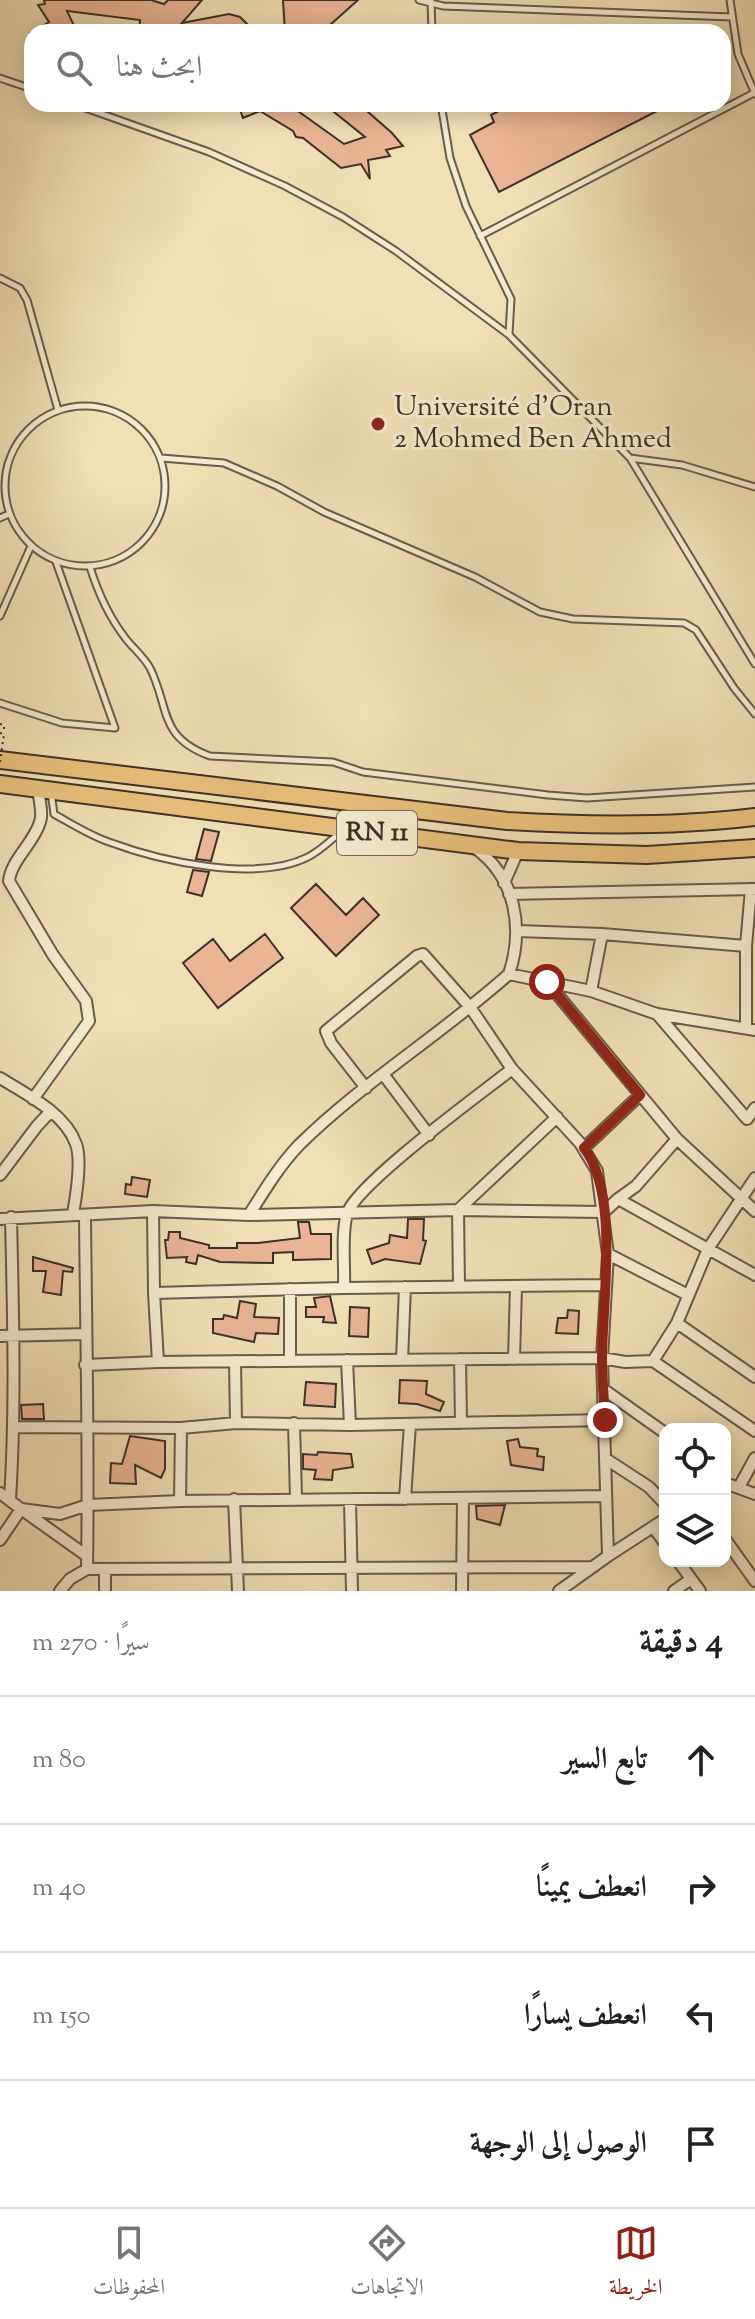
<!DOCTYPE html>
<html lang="ar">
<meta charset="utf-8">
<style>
:root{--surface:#fff;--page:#f2f2f2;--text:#222;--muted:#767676;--line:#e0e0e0;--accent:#8f2418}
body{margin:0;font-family:"Sorts Mill Goudy",Amiri,serif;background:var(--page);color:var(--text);direction:rtl}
.controls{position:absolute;right:24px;bottom:24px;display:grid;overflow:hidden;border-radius:16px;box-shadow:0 4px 20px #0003}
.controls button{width:72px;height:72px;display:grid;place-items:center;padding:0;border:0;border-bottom:2px solid var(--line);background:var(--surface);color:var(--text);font:40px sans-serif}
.stop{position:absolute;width:24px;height:24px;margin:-18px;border:6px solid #8f2418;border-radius:50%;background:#fff}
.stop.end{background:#8f2418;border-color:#fff;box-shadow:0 2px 8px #0008}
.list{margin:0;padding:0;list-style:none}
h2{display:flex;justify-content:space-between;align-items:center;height:104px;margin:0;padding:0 32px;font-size:34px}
h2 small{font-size:26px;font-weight:400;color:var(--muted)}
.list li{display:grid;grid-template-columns:52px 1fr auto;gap:24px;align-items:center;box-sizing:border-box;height:128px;padding:0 32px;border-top:2px solid var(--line)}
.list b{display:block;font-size:30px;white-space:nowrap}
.list em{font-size:26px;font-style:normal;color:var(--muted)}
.icon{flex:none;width:44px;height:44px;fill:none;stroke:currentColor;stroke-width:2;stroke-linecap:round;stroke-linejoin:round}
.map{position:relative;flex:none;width:755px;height:1591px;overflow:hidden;direction:ltr}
.search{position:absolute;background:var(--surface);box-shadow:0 4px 20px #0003;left:24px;right:24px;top:24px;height:88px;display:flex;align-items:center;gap:20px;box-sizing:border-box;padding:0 28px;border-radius:24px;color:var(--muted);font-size:30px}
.sheet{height:616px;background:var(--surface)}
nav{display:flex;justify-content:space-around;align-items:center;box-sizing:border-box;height:112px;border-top:2px solid var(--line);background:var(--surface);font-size:22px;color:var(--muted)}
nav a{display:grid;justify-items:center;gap:4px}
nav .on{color:var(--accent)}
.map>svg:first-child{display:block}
.building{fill:#ebb595;stroke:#3a3028;stroke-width:2}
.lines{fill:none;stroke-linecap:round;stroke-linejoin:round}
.service-casing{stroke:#685c4c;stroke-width:9}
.minor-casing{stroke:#685c4c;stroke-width:14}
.trunk-casing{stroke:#3a3028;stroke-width:20}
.path{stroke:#3a3028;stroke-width:2;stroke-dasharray:2 4;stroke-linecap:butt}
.service{stroke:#f6ebd0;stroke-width:5}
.minor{stroke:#f6ebd0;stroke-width:10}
.trunk{stroke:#e8c07b;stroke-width:16}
.path-bridge{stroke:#3a3028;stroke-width:2;stroke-dasharray:2 4;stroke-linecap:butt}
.route{stroke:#8f2418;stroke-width:10}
.poi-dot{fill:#8f2418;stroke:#f6ebd0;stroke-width:3}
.labels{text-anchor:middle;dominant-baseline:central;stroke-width:6;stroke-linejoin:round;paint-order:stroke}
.shield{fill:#f6ebd0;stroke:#72685a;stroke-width:2}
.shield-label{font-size:26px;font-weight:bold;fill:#3a3028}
.poi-label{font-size:28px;fill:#3a3028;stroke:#f6ebd0;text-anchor:start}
</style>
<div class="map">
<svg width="755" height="1591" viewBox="0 0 755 1591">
<rect width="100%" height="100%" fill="#f1e0b6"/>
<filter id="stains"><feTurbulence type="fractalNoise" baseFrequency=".0025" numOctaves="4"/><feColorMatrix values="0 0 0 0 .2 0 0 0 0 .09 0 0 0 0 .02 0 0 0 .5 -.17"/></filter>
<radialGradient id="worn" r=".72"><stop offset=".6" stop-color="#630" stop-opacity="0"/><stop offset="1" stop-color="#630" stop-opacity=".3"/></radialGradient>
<path class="building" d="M44,0H151L164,4L168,0H202L182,23L229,14L240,17L255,32H139L140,20L67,11L77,32H32L49,22L38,5L45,4Z
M283,0H358L330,25L339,32H285Z
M238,104H288L344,144L365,137L324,104H359L392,133L403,146L386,150L390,156L368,160L370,179L361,164L341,168L303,138L296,137L293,131L260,111L243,118Z
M512,104H653L657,111L499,192L470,135L494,122L491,115Z
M204,829L219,832L211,861L196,859Z
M193,870L209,872L202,896L187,892Z
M316,884L346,915L363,898L379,915L336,956L291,908Z
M265,934L283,958L218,1008L183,963L213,939L230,961Z
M132,1177L150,1180L147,1197L125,1194L126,1184L131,1185Z
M408,1219H424L423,1240L426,1241L420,1264L385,1259L372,1264L367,1250L389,1243L390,1235L407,1238Z
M298,1222H309L311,1234H331V1259L293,1260V1252L273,1253V1263L220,1262L198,1255L196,1264L186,1262L187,1257L167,1258L165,1240H168L169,1232H180V1238L209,1245V1248H237V1243H258L300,1238Z
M33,1257L73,1268L72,1272L63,1271L61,1295L43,1292L46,1271H33Z
M330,1296L336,1323L323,1322L324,1317H306V1307H316L314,1298Z
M240,1301L256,1304L254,1317L279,1318L278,1334L256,1333L254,1342L213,1333V1319H223L224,1315L237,1318Z
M350,1307L369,1308L368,1337L349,1336Z
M568,1310L579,1311L578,1334L556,1333L558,1318H567Z
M400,1380L427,1381L426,1394L444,1402L440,1411L417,1404L399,1403Z
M306,1382L336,1384L335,1407L304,1405Z
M43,1404L44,1419H22L21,1405Z
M130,1436L165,1441V1469L161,1478L135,1465L136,1484L110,1483L111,1463L122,1464Z
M518,1439L520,1447L538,1449L537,1456L544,1457L543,1470L511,1465L507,1441Z
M318,1452L351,1454L353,1467L333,1470L332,1480L314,1479L316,1470L303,1469V1454L317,1455Z
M505,1505L500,1525L477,1519L476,1506Z"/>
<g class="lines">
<g class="service-casing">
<path id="service" d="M419,0L443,6L731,17
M431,0L432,32
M730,0L738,54L755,94
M0,78L32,89
M74,104L209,152L285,186L343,217L396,251L509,335L630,458L755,664
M441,104L450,158L466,206L511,299L509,334
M480,236L754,93
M0,278L20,288L27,300L58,410
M5 486a80 80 0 1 1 160 0a80 80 0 1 1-160 0Z
M161,458L224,463L277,486L324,512L475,577L540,612L573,619L684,623L696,630L734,688L755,714
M630,458L682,465L755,487
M0,518L9,514
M90,567C98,593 109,617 126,639C133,648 144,657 150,668C170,708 158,737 210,756L333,762L363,772L548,795L587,798L755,787
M0,616L31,546
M0,703L62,723L115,728L56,562
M51,792L54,814C72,824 89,835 109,842C160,861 256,883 308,857C320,851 331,840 342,831"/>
</g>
<g class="minor-casing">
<path id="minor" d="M504,883L518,851
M509,894L755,889
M518,931L602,934L746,946
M509,974L591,991L657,1014L755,1030
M547,982L677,1139L755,1211
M591,991L602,934
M657,1014L747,1119L755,1108
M746,1027V946L751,889
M383,1074L429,1135
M0,1078C26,1094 65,1113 76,1144C82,1160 76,1197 73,1214
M366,1088L331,1043L326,1031L417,956L423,954L470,1007L512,1069L580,1143L597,1171L608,1254L602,1358L608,1556L559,1591
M33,1099L89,1021L86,1001L53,955L9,881C11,860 34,843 40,822C43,814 40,804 39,795
M584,1148L640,1095
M0,1175L37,1126L50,1112
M618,1199L636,1186L677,1139
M153,1211L154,1293L158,1362
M85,1215C86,1333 89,1451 87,1569
M249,1215C264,1191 279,1166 299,1145C363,1082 442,1034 509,974C524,929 516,877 475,848
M0,1219L153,1211L249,1215L458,1210L604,1212L618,1199L755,1275
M608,1254L688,1295
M459,1286L458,1210L557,1117
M344,1288C345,1267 341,1233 347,1214C356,1184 482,1093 512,1069
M154,1293L344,1288L605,1285
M677,1323L755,1377
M0,1336L86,1334
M460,1359L461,1423
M514,1359L516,1286
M347,1360L350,1425
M402,1360L405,1287
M235,1361L236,1423
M290,1361V1289
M653,1361L677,1323L708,1249L755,1178
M85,1365L158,1362L602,1358L625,1362L653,1361L755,1431
M603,1389L665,1433
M294,1423L296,1498
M15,1427L181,1428L236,1423L350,1425L605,1420
M606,1459L649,1487L665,1504
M725,1483L755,1494
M739,1487L755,1458
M0,1493L21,1509L60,1514L88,1505L180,1501L606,1496
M234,1499L238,1591
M405,1499L410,1424
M10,1500C16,1405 13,1312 11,1217
M350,1500L352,1591
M180,1501L181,1428
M653,1527L665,1543
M725,1539L755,1581
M0,1540L21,1509L87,1556
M608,1556L665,1519
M678,1561L700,1591
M60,1591L70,1579L87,1569L593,1567
M105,1591V1569
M462,1591L463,1498
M674,1591L691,1579"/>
</g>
<g class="trunk-casing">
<path id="trunk" d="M0,760L507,821C590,826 673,827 755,817
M0,784L518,851L647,855L755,848"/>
</g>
<path class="path" d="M0,724L4,725V729
M0,733L4,734"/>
<use href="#service" class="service"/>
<use href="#minor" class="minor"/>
<use href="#trunk" class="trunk"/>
<path class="path-bridge" d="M0,762L4,734"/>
</g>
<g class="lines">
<path class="route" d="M547,982L640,1095L584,1148C620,1194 602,1302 602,1359C602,1379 604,1400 605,1420"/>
</g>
<circle class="poi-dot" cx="378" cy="424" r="8"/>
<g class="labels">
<rect class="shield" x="337" y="811" width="80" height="44" rx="6"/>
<g class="shield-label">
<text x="377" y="833">RN 11</text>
</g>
<g class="poi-label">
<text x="394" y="408">Université d'Oran<tspan x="394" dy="32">2 Mohmed Ben Ahmed</tspan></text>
</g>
</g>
<rect width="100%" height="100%" filter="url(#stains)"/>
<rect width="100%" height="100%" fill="url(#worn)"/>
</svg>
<div class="controls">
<button><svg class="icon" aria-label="locate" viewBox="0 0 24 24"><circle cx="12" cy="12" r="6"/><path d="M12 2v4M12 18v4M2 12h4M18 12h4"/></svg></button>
<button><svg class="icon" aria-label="layers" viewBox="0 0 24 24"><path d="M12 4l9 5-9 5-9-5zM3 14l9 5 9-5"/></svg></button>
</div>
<div class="stop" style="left:547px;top:982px"></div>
<div class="stop end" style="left:605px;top:1420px"></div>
<div class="search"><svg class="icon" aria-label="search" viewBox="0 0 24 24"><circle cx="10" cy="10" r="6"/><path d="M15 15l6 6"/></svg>ابحث هنا</div>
</div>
<section class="sheet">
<h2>4 دقيقة<small>سيرًا · 270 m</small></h2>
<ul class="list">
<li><svg class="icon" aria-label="ahead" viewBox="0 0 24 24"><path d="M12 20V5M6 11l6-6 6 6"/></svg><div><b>تابع السير</b></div><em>80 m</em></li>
<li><svg class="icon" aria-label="right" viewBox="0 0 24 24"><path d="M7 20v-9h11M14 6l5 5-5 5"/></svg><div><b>انعطف يمينًا</b></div><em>40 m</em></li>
<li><svg class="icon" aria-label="left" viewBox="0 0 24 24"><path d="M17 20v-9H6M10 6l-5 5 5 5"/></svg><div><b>انعطف يسارًا</b></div><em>150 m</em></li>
<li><svg class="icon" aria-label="arrive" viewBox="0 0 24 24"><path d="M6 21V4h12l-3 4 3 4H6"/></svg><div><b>الوصول إلى الوجهة</b></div></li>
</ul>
</section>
<nav>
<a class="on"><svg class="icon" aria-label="map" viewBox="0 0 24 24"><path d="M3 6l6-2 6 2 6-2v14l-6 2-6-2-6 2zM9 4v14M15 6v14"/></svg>الخريطة</a>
<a><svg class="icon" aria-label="directions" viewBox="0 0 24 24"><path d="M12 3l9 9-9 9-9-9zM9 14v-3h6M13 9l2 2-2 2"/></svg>الاتجاهات</a>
<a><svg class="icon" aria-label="saved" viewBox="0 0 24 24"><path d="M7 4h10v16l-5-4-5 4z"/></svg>المحفوظات</a>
</nav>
